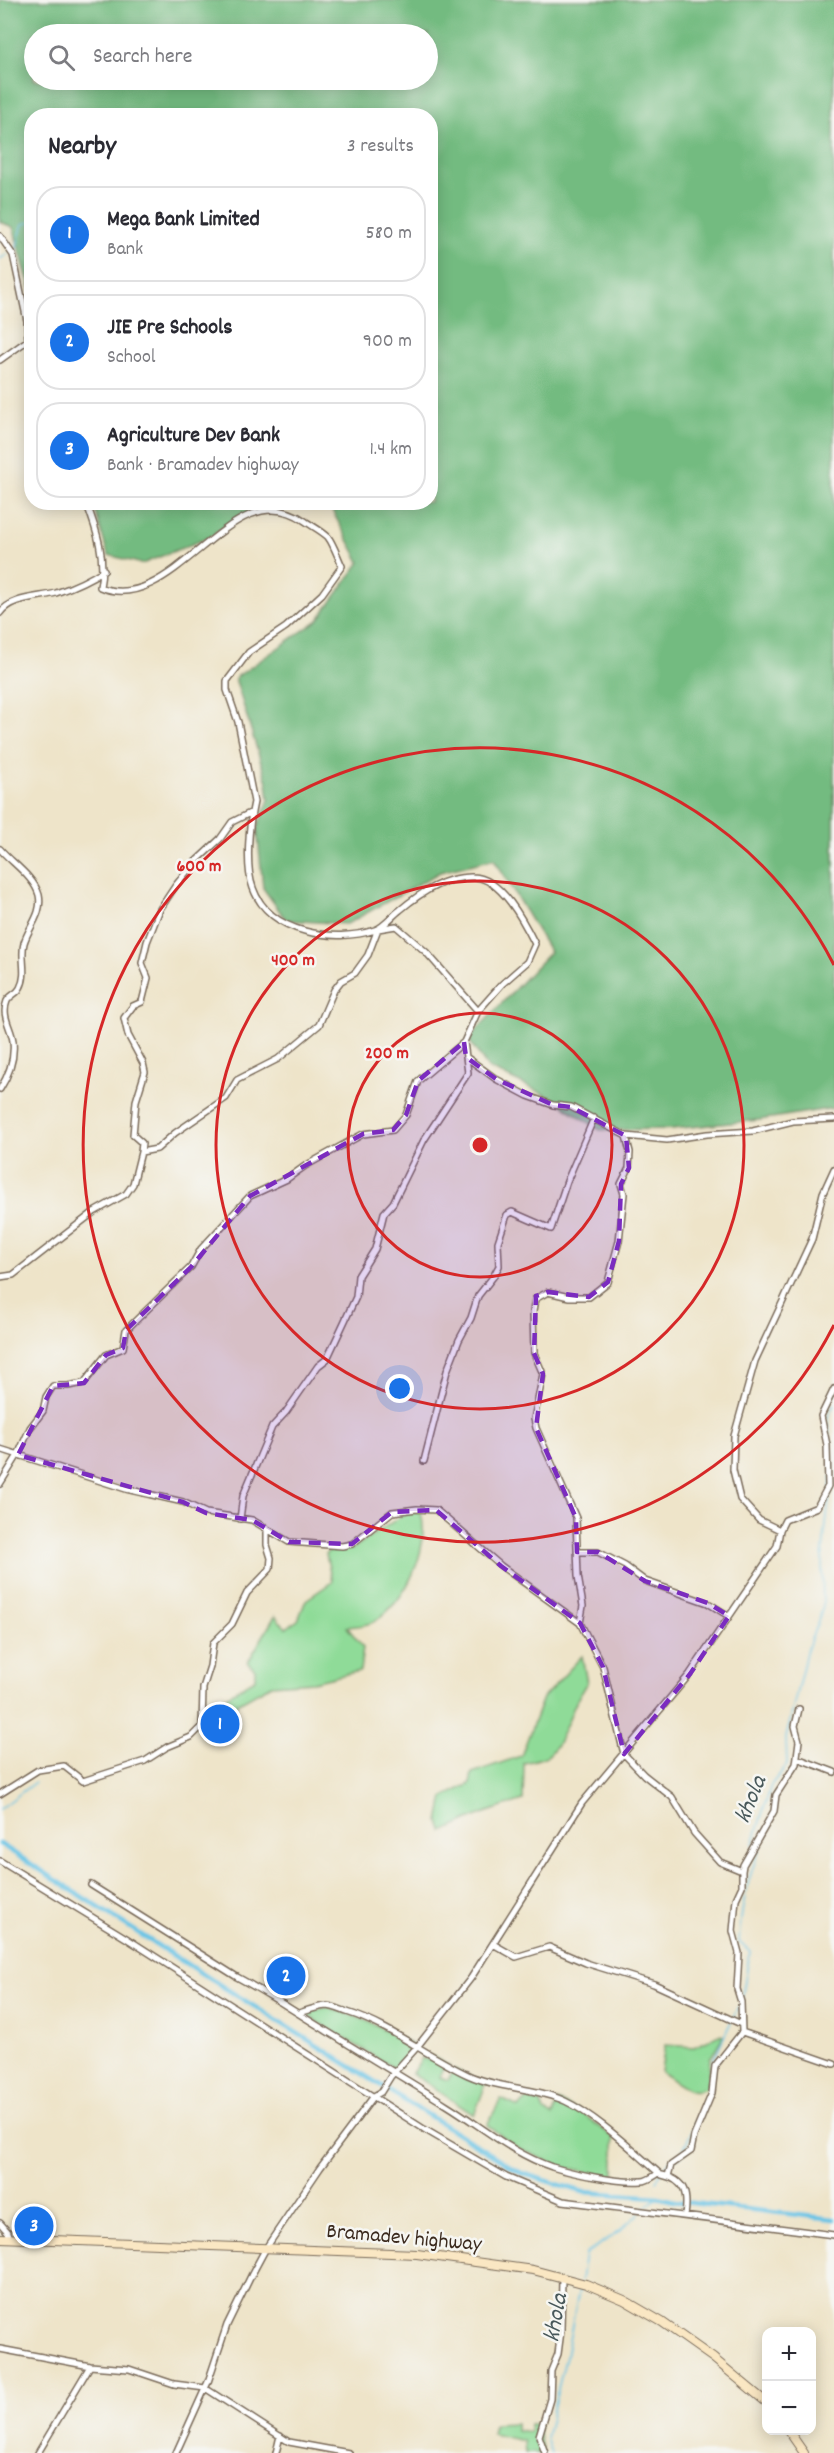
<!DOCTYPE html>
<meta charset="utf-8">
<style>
:root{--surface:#fff;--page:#f2f2f3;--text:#2b2b33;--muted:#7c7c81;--line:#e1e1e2;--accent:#1a73e8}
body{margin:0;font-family:Dekko,sans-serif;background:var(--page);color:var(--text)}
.controls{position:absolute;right:18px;bottom:18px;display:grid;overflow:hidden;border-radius:12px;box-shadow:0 3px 15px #0003}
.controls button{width:54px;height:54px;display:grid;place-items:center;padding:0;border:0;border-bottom:2px solid var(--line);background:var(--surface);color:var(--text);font:30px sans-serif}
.you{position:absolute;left:400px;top:1389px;width:21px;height:21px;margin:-15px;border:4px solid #fff;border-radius:50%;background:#1a73e8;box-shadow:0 0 0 9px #1a73e833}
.badge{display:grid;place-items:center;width:39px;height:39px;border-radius:50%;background:var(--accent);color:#fff;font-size:20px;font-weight:700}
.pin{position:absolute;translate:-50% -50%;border:3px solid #fff;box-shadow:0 2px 6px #0006}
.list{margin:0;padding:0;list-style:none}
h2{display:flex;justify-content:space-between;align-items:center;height:78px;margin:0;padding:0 24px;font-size:26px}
h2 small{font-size:20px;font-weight:400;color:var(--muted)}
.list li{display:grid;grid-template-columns:39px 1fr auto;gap:18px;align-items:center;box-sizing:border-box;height:96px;margin:0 12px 12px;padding:0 12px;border:2px solid var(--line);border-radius:24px}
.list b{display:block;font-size:22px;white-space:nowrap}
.list p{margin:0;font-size:20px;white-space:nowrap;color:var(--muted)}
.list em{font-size:20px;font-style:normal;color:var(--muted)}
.icon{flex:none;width:33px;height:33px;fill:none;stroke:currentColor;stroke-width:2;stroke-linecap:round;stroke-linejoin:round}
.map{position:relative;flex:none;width:834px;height:2453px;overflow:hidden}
.search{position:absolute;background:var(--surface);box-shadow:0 3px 15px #0003;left:24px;top:24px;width:414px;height:66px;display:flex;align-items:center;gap:15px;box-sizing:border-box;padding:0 21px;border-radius:33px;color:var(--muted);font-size:22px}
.panel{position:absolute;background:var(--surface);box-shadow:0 3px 15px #0003;left:24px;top:108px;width:414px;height:402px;border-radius:24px}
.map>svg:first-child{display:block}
.green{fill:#8fdb98;stroke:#65825b;stroke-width:1.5}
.forest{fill:#73bb80;stroke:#57724f;stroke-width:1.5;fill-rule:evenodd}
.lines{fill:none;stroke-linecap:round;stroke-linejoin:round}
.stream{stroke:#68c4e6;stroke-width:1.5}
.canal{stroke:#68c4e6;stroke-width:4.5}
.street-casing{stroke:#7a6b5a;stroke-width:8}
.secondary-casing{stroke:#7a6b5a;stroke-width:10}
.street{stroke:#fff;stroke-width:5}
.secondary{stroke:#fae7c3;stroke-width:8}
.marked{fill:#7b2cbf;fill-opacity:0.2;stroke:#7b2cbf;stroke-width:4.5;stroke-dasharray:12 8;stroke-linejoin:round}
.ring{fill:none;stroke:#d62828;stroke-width:3}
.labels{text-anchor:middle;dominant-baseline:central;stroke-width:5;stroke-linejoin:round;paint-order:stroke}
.street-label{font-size:22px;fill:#3b2a1e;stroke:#f6f6f2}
.water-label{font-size:24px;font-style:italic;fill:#48585a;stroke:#f6f6f2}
.centre{fill:#d62828;stroke:#f6f6f2;stroke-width:3}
.ring-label{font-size:18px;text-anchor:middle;font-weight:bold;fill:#d62828;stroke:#f6f6f2;stroke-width:5;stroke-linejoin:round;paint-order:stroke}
</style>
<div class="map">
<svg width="834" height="2453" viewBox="0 0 834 2453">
<rect width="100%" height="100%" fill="#f6f6f2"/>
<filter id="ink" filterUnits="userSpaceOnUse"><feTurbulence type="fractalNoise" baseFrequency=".0167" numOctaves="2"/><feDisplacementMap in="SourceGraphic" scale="12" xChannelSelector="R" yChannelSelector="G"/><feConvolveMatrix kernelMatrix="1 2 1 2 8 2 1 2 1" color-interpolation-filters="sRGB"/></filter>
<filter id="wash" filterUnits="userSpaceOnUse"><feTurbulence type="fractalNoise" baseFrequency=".008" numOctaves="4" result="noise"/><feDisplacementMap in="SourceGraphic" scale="24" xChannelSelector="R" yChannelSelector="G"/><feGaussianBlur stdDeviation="1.35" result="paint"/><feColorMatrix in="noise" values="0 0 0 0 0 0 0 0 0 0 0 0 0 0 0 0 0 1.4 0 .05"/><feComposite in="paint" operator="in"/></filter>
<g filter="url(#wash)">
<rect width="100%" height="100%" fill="#eee4c9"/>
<path class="green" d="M421,1512C430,1550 407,1600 375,1621C368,1626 356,1626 347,1627L363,1647L360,1671L313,1682L271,1685L237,1704L226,1724L223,1723V1698L255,1679V1669L248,1662L275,1616L286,1628L298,1620L306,1600L332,1582L326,1554L330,1549H352L406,1513Z
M582,1656L587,1683C572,1701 563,1746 547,1756C540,1759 531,1761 524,1763L523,1800L482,1814L443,1832L439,1822L444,1797L470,1784L472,1773L521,1756L543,1698Z
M328,2007L365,2020L414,2046L395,2069L303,2013Z
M720,2035L723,2036L710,2059L707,2087C691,2098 675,2081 661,2072L665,2045L694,2047Z
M431,2056L449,2066L442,2070L440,2077L448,2080L454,2069L486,2084L474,2115L412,2073L422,2058L429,2060Z
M501,2099L519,2107L528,2099L541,2103L544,2112L553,2116L557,2101L578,2110L614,2138V2177L558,2166L516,2147L487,2125Z
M516,2423V2430L529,2432L530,2424H539V2435L543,2453H525L524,2441L492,2434L494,2424Z"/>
<path class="forest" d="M0,0H834V1108L759,1120L672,1129L600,1130L550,1097L488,1068L468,1039L550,952L494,859L440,872L347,924L286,920L263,888L257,828L269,800L267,782L235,678L318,620L360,562L328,503L430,502V116H32L31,290L13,227L0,222ZM34,34H428V80H34Z
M93,503H271L215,532V535L142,564L108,555Z"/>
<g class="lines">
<path class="stream" d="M13,251L16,249L23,224L32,222
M0,259L9,253
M0,1809L35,1782
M753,1844L771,1785L787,1765L786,1738L806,1653L823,1607L822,1559L832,1473L828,1416L834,1404
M742,1997L750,1952L739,1942C741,1907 747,1881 760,1848L757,1847
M713,2066L714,2058L738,2007
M656,2181L669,2162L681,2155L709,2093L711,2079
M644,2208L658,2197
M581,2280L585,2254L620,2231L639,2213
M551,2453L546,2438L566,2356L580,2285"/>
<path class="canal" d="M0,1844L196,1970L521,2173L583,2192L658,2197L674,2201L834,2219"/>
</g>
</g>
<g filter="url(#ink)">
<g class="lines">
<g class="street-casing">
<path id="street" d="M0,236L13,255L27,321L28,340L32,346
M0,360L28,340
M86,502C97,531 106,557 100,587C175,618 232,469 305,521C312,526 322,531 328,537C334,545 338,558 342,566L322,594L286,627L249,652L227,681V690L238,722L254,802C249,824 245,867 253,888C269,934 335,943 375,930C384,927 392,916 400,910C420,893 445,876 473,877C501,877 524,922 535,944L527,962L502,984L478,1011L464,1042L466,1057L496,1079L528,1096L553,1105L571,1107L626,1136L667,1140L707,1134L753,1131L793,1121L834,1119
M0,613C11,597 38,598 56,593C73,587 89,580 104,570
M0,849C12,863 34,877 39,895C43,914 29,926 24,943C20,957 28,974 20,988C17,994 10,995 7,1001C1,1016 11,1027 13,1041C15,1059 9,1075 0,1089
M141,1152L142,1143L133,1135L136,1101L145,1072L143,1063L128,1035L124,1018L133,1006L142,1002L148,978L142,963L147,942L160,909L176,885L193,864L220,839L232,822L252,812
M0,1277L13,1275L94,1212L126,1194L133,1184L141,1152L157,1149L175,1133L226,1098L237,1080L278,1059L319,1025L334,990L341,981L355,973L368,955L378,929L396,926L426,952L478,1011
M0,1449L126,1489L183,1502L206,1513L252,1520L289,1542L342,1546L352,1544L392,1512L417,1509L436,1510L501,1566L580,1623L603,1667L624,1754L644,1775L672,1797L694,1833L720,1862L742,1871V1886L736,1899L733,1931L739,1953L737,1989L741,2002L742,2032L834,2064
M424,1461L447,1371L459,1340L471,1318L478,1296L493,1277L499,1266L498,1242L507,1215L512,1212L551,1229L567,1181L594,1118
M0,1484L18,1455L30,1428L43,1411L46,1397L53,1386H68L84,1383L106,1355L123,1348L126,1330L191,1267L201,1249L250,1196L287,1179L305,1166L363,1134L393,1130L406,1115L418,1081L464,1042
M240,1519L243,1496L272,1427L286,1412L318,1366L327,1359L356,1297L358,1276L375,1249L384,1213L393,1203L424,1140L468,1073L466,1057
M780,1530L759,1520L740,1499L733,1470L734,1436L755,1361L812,1239L823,1193L834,1169
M577,1552H598L625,1566L645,1581L708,1603L729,1616
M580,1623L583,1606L578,1576L576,1518L536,1428L534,1419L543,1374L534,1353L533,1311L535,1299L548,1292L569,1297H589L608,1282L619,1241L624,1194L621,1184L629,1168L630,1152L626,1136
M797,1758L834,1772
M0,1794L38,1770L64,1766L83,1781L145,1761L167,1747L191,1737L202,1726L203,1688L210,1666L213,1643L232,1624L247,1593L270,1569L271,1558L267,1545V1530
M0,1861L126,1938L424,2129L506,2177L563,2201L834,2235
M742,1871L743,1865L774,1811L776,1795L796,1764L799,1741L795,1726L799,1709
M91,1885L237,1977C252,1985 265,1993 280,2002C335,2037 391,2070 447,2105C481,2126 513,2154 552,2167C575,2174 619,2183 642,2181C648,2181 654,2176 659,2173C632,2150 597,2116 565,2101C534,2087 499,2089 468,2075C427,2056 391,2026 347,2012C341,2010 333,2006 326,2006C317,2007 308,2010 299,2013
M493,1944L516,1957L549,1947L586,1963L654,1984L741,2024
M662,2175C686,2180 688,2195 685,2216
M668,2176L671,2165L691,2151L694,2136L712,2093L715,2066L742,2032
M0,2223L8,2232L10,2238
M0,2349L90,2366L129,2369L174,2384L205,2388L289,2442L349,2453
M38,2453L90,2366
M176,2453L208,2382L227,2325L251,2276L266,2248L320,2168L374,2096L381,2092L391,2076L417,2047L471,1978L582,1803L690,1674L777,1546L780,1530L785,1520L817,1507L828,1486L827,1445L821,1416L834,1389
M276,2453L280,2436
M545,2453L539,2436L550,2399L551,2371L558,2354L561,2331L562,2278"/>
</g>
<g class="secondary-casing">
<path id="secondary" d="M0,2238L417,2254L533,2270L586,2284L624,2300L662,2322L713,2358L766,2402
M788,2430L804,2453"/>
</g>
<use href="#street" class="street"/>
<use href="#secondary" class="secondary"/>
</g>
</g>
<path class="marked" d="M464,1042L466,1057L496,1079L553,1105L571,1107L626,1136L629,1168L621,1184L619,1241L608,1282L589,1297L548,1292L536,1296L534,1353L543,1374L536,1428L576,1518L577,1552H598L645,1581L708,1603L729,1616L690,1674L624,1754L603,1667L580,1623L501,1566L436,1510L392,1512L352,1544L289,1542L252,1520L206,1513L183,1502L18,1455L53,1386L84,1383L106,1355L123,1348L126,1330L191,1267L250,1196L363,1134L393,1130L406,1115L418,1081Z"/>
<g class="ring">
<circle cx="480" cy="1145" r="132"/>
<circle cx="480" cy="1145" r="264"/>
<path d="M834 1325A397 397 0 1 1 834 965"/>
</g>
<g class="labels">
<g class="street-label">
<text transform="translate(404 2239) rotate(5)">Bramadev highway</text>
</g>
<g class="water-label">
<text transform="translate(752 1800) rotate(-68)">khola</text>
<text transform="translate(557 2318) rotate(-80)">khola</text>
</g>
</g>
<circle cx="480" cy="1145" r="9" class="centre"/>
<g class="ring-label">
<text x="199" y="871">600 m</text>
<text x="293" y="965">400 m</text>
<text x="387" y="1058">200 m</text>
</g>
</svg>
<div class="controls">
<button>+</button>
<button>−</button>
</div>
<div class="you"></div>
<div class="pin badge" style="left:220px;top:1724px">1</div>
<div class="pin badge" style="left:286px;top:1976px">2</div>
<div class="pin badge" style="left:34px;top:2226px">3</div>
<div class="search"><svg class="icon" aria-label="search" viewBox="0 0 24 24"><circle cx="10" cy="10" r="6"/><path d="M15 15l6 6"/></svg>Search here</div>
<section class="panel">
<h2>Nearby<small>3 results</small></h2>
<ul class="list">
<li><span class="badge">1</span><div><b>Mega Bank Limited</b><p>Bank</p></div><em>580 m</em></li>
<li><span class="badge">2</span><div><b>JIE Pre Schools</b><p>School</p></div><em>900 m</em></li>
<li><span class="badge">3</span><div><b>Agriculture Dev Bank</b><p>Bank · Bramadev highway</p></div><em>1.4 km</em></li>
</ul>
</section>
</div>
